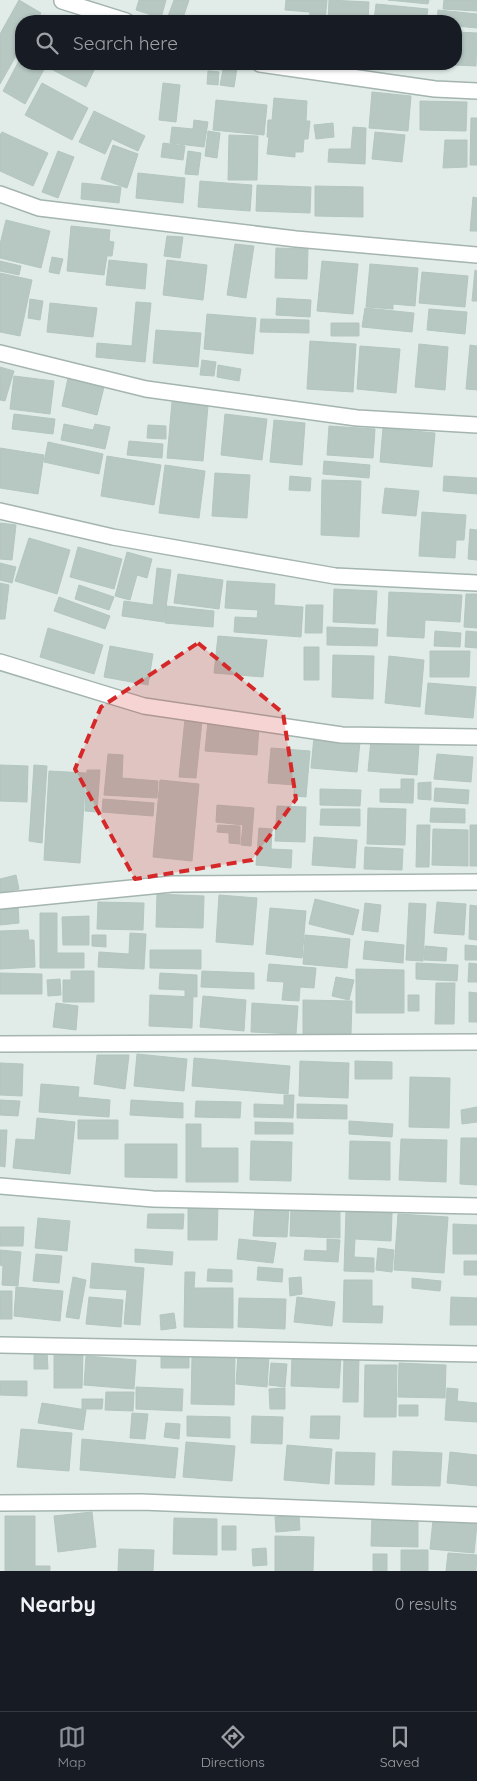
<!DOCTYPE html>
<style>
:root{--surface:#171b24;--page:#242831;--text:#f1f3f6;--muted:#9ea1a6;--line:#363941;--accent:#8c9099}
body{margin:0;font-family:Quicksand,sans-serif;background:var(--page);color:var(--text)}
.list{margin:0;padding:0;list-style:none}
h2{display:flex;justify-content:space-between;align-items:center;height:65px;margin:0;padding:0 20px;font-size:21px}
h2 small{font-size:16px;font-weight:400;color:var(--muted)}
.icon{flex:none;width:28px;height:28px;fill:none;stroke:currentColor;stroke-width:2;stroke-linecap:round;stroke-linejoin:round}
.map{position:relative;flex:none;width:477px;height:1571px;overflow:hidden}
.search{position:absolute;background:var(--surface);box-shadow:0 1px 4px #0004;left:15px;right:15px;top:15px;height:55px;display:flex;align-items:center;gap:12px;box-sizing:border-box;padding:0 18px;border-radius:20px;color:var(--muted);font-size:19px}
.sheet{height:140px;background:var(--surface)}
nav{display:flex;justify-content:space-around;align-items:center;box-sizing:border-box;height:70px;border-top:1px solid var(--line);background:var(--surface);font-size:14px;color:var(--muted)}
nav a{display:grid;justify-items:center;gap:2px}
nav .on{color:var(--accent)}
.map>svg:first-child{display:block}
.building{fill:#b7c7c1;stroke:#b4c6c0}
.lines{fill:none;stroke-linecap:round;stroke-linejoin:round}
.minor-casing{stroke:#a4b4b0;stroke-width:18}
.minor{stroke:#fff;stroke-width:15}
.marked{fill:#d62828;fill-opacity:0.2;stroke:#d62828;stroke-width:4;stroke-dasharray:10 6;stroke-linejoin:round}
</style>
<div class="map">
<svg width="477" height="1571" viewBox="0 0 477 1571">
<rect width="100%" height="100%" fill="#e1ece8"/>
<path class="building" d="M19,0L41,13L36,21H21V47L0,84V34Z
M139,0H166L161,18L136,10Z
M174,0H189L182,21L167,19Z
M286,0H327L325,21H309L310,12L285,10Z
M329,0L369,2L368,21H328Z
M388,0H429L428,4Z
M444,0H477V11L443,9Z
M376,4L428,9L426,21H374Z
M438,10L477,14V28L456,26V21H437Z
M44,15L56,21H41Z
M271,18L298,20V21H271Z
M456,32L477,33L476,66L431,64H456Z
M21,57V64H47L25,104L3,91Z
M52,64H97L86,87L49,68Z
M224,65L237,68L234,87L220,85Z
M208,71L219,72L218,85L207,84Z
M42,83L88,108L72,140L25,115Z
M163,83L180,85L176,122L159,120Z
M372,92L411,96L408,131L369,128Z
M274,98L307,101L306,121H310L308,139H304L303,152H295V157L267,154L269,137H267L268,120H272Z
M216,100L267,105L264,135L213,130Z
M420,101L467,102L466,131L420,130Z
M94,111L145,136L138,151L112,139L105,154L79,142Z
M471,118H477V165H470Z
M194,120L208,122L204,147L170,143L172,127L193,129Z
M333,123L334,137L316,139L314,125Z
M353,127L366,128L365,164L328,162L329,149H351Z
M208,131L220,133L217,158L205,156Z
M2,132L48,153L33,186L0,171V135Z
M375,132L405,135L402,162L372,159Z
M229,135L258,136L257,180H228Z
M445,140H467V167L443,168Z
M163,143L185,146L183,160L161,157Z
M113,145L138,154L127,188L101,179Z
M58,151L74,157L58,198L42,192Z
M188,151L201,153L198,175L185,174Z
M138,173L185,178L183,203L136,198Z
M200,181L252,185L250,211L198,207Z
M82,183L121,187L119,203L81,199Z
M257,185L311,187L310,213L256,211Z
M315,186L363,187V217L315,216Z
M473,197L477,198V231H470Z
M6,220L50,231L41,268L0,258V244Z
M71,226L110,230L109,241L114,242L112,256H107L104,275L67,271Z
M167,236L183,237L180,258L164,256Z
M235,244L254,246L246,298L227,295Z
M276,248L308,249L307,279L275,278Z
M52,257L63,259L59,274L49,272Z
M109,260L147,264L145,289L106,285Z
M167,260L207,265L203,300L163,295Z
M0,261L21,266L19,275L0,271Z
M322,261L358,264L353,314L317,311Z
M370,264L418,268L415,306L393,304V309L366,307Z
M475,270L477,271V301H472Z
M422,272L468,276L465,307L419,303Z
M0,273L32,280L20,336L0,332Z
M277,298L311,300L310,317L276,315Z
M30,299L43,301L40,320L28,318Z
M136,302L151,303L145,362L96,357L97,343L132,346Z
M50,303L97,308L93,337L47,332Z
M365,308L414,313L412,332L362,327Z
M429,309L467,312L465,334L427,330Z
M207,314L256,318L253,354L204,349Z
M261,319L309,320V333L260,332Z
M331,323H359V336H331Z
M156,330L201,333L198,367L153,363Z
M310,341L356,344L353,392L307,389Z
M419,344L448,347L445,390L415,387Z
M470,345L477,346V390L466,389Z
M360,346L400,349L396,393L357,389Z
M202,360L216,362L214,376L200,375Z
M218,365L241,369L239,381L217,377Z
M0,367L14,371L5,401L0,400Z
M14,376L54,381L50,414L10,409Z
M68,378L104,387L97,415L62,406Z
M172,402L208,406L203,461L167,458Z
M14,414L55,419L53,434L12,429Z
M225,414L267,419L262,460L221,455Z
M274,420L305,423L302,465L270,462Z
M64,424L93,430L95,424L110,427L105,449L61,440Z
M148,425L166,426V439L147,438Z
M329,426L375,429L373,458L327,455Z
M383,428L435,433L432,467L380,462Z
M129,441L163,444L162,458L127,455Z
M48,442L103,454L99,474L44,462Z
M0,448L44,455L38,494L0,488Z
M107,456L161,465L154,505L101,496Z
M324,461L370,465L369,478L323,474Z
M165,465L205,471L199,518L159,513Z
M215,473L250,475L247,518L212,516Z
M290,476L311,478L310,491L289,490Z
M444,476L477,478V494L443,491Z
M322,480L361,481L359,537L321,535Z
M385,488L419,491L416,516L382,513Z
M422,512L466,515L464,540H456L455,558L419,556Z
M0,523L16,525L12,560L0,559Z
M470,529L477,530V560L468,559Z
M29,538L70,550L57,594L15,581Z
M78,547L122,559L114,589L70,577Z
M127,552L152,559L147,578L137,575L130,600L115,596Z
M0,563L16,567L12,583L0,580Z
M157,568L171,570L164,622L122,616L124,601L153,605Z
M178,574L223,580L219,609L174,603Z
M227,581L275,584L274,605L303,607L301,637L234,632L235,617L257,618L258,610L225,608Z
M0,583L9,585L5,619H0Z
M79,585L114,597L109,610L75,599Z
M334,589L377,591L375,624L333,622Z
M389,592L462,595L460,622L425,620L424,638L387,636Z
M466,594H477V628L464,627Z
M59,597L110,616L105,629L54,611Z
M306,605H323L322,633H305Z
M166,606L214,611L213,627L165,623Z
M327,627L378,629L377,646L327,645Z
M48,628L103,645L94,674L40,657Z
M435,631L461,633L460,647L434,646Z
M466,631L477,632V648L465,647Z
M218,636L267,640L263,677L214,673Z
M110,646L153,654L148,685L104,677Z
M304,647H319V680H304Z
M430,651H470L469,677H430Z
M333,655L374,656L373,699L332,697Z
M389,656L424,660L420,707L385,703Z
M428,683L476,687L473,718L425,714Z
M185,719L202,721L196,778L179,777Z
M208,721L259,726L257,755L205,751Z
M314,737L360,742L357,772L311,768Z
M371,740L419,744L417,775L368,771Z
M271,748L310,751L306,797L294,796L295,785L268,783Z
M108,754L123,755L122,778L158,781L157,798L104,795Z
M437,754L473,757L471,782L434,779Z
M0,765L28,766L27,802L0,801Z
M34,765L47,766L42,843L29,841Z
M87,770H100L97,812L85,811Z
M49,771L86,773L80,863L44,860Z
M401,779H414L413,803L380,802V789H401Z
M160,780L199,784L192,861L153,857Z
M431,782V800L418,799V783Z
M435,788L469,790L468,804L434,801Z
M320,789L361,790L360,806L320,805Z
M103,799L154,803L153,816L102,812Z
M217,805L254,808L251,846L241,845L243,825L216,822Z
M277,806L306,807L305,842L275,841Z
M368,808L406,809L405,845L367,844Z
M431,808L465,809V823L430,822Z
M321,809H360V826L320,825Z
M218,825L240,826V844L229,843V833L217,832Z
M417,825H430L429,867H416Z
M470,825H477V866H470Z
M259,828L272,829L271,849L292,850L291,868L256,865Z
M433,829L468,830V866L432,865Z
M314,837L357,840L355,868L312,865Z
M365,847L403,849L402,870L364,869Z
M16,875L19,889L0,893V879Z
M157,894L204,896L203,928L156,927Z
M219,895L257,898L253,945L216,942Z
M315,899L359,910L353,935L309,924Z
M98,902L144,903L143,930L97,929Z
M437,902L466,904L464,935L434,933Z
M365,903L381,905L378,932L362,930Z
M409,903L426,904L423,961L406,960Z
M18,905L19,923L0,925V907Z
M470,905L477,906V940L469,939Z
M270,908L306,911L302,958L266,954Z
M40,913H57V953H84V968H40Z
M89,916V945H63L62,917Z
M28,930L29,940H34L35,967L0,969V931Z
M130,933L146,934L144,969L98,967L99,952L129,954Z
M92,935H106V947L92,946Z
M305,935L350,939L347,968L303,964Z
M365,941L404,945L403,963L363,959Z
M465,945L477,946V960H465Z
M425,946L447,948L446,961L424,960Z
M150,950H201V969L150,968Z
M416,963L458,965L457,981L416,979Z
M469,963L477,964V982H468Z
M269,964L316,968L314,988L300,987L299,1001L282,1000L284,982L267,981Z
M356,969L404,970V1013H356Z
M71,971H94V1002H63V980H71Z
M202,971L254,973V989L201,987Z
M0,973L42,974V994H0Z
M160,973L197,975V997L185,996V990L159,989Z
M336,977L354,980L349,1000L332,996Z
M60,979L61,995L48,996L47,980Z
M436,983H455L454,1024H435Z
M469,992L477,993V1022H469Z
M150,995L193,997L192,1028L149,1026Z
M408,995H419V1011H408Z
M203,996L246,1000L244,1031L200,1027Z
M303,1000L352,1001L351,1034H303Z
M56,1003L78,1006L76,1030L53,1027Z
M252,1003L298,1006L296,1034L251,1032Z
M137,1054L187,1059L184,1091L134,1086Z
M97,1055H129L125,1089L94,1084Z
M194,1058L290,1066L288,1094L192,1086Z
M300,1061L349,1063L348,1098L299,1096Z
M355,1061L392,1062V1079H355Z
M0,1063L23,1064L22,1096L0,1095Z
M410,1077L450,1078L449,1128L409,1127Z
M41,1084L79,1087L78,1097L110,1100L109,1117L39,1112Z
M284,1095H294L293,1118L254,1117V1104L284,1105Z
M0,1100L20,1101L18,1116L0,1115Z
M131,1100L183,1103V1118L130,1115Z
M196,1101L241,1102L240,1118L195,1117Z
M297,1104L347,1105V1119L297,1118Z
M477,1107V1122L462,1124L461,1110Z
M37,1118L75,1122L70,1174L13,1168L16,1139L35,1140Z
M78,1120H118V1139H78Z
M349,1121L393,1124L392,1137L349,1134Z
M255,1122L293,1123V1134H255Z
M186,1124H201V1148H238V1182H186Z
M0,1130H7L5,1167L0,1166Z
M461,1138H477V1185L460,1184Z
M401,1139L447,1140L446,1182L399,1180Z
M251,1141L292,1142L291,1181L250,1180Z
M350,1141L390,1142V1180L349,1179Z
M125,1144H177V1178L125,1177Z
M188,1205H218L217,1240H188Z
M255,1206L289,1208L287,1237L253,1236Z
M291,1208L340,1209V1238L290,1236Z
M346,1211L392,1213L391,1241L355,1239L354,1257L374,1258V1272L344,1271Z
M148,1214H184L183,1229L147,1228Z
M398,1214L448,1217L444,1273L394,1270Z
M38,1218L70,1221L67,1251L35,1248Z
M453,1224L477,1225V1254H453Z
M0,1227H24L23,1246H0Z
M239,1239L276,1243L273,1263L237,1259Z
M327,1239L340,1240L338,1262L304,1260L305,1250L327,1251Z
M378,1248L394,1250L392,1272L376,1270Z
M135,1249L173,1252L172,1265L135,1262Z
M0,1250L21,1252L18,1286L2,1285L3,1266L0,1265Z
M36,1254L62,1256L59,1283L33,1281Z
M464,1261H477V1275H464Z
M92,1263L144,1268L140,1325L124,1324L127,1290L90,1288Z
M258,1267L283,1269L282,1282L257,1280Z
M208,1269L232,1270V1282L207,1281Z
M185,1272H195L194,1288H233V1328L184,1327Z
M73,1277L86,1280L79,1319L66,1317Z
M301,1277L302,1294L290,1296L289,1278Z
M412,1278L441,1281L440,1291L412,1288Z
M344,1280H372V1306H383L382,1323L343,1322Z
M16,1287L63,1291L60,1321L14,1316Z
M0,1291H12V1319H0Z
M89,1297L123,1300L121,1327L86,1324Z
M297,1297L335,1302L332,1326L294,1322Z
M451,1297L477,1298V1325H450Z
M239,1298L286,1299L285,1329L238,1327Z
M174,1313L176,1328L161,1330L160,1315Z
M47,1351L48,1369H34V1352Z
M54,1353H83L82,1388H54Z
M161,1353H189V1368H161Z
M238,1353L269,1356L267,1387L236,1384Z
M292,1355L341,1356L339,1388L291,1386Z
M86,1356L136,1360L134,1389L84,1385Z
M344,1356H359L358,1402H343Z
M192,1357H235L234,1405L191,1404Z
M271,1363L287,1364L285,1387L269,1385Z
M399,1363L446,1365L445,1398L398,1397Z
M365,1365H397L396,1417H364Z
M0,1381H27V1396L0,1395Z
M136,1387L183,1389L182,1411L136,1409Z
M285,1388V1409H270L269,1389Z
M447,1388L458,1389L457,1401L477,1403V1422L445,1420Z
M106,1392H134L133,1411L105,1410Z
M82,1399H103L102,1409H82Z
M42,1403L86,1410L83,1430L38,1423Z
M399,1405H418V1416H399Z
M132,1413L148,1414L145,1439L130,1438Z
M187,1416L230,1417V1438L187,1436Z
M252,1416L283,1417L282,1444L251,1443Z
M311,1416H340L339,1439L310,1438Z
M166,1423L180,1424L179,1439L164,1437Z
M21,1429L72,1433L69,1471L17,1467Z
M82,1439L178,1448L175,1478L80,1470Z
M186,1442L235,1446L232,1481L183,1477Z
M287,1445L332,1449L329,1484L284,1480Z
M393,1451L442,1453L440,1486L392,1485Z
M336,1452L375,1453L374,1485L335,1484Z
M450,1452L477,1455V1486L447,1483Z
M92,1512L96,1547L58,1552L54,1516Z
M299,1515L300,1530L276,1532L275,1517Z
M372,1515L418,1516V1547L371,1546Z
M5,1516H35V1566H50V1571H5Z
M174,1518L217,1519V1555L173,1554Z
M433,1520L477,1524L474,1553L430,1549Z
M222,1526H236V1550H222Z
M275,1536L314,1537L313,1571H275Z
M266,1548L267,1565L253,1566L252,1549Z
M119,1549L154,1550L153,1571H118Z
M401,1550H428V1571H401Z
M448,1553L477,1555L476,1571H446Z
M373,1554H387V1571H373Z"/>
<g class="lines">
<g class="minor-casing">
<path id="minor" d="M62,1L126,21
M260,64L435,89L477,91
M0,194L39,208L296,239L477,255
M0,353L146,389L357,418L477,425
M0,511L113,537L335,576L477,583
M0,662L144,706L342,735L477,737
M0,901L172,884L477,882
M0,1044L477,1042
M0,1186L153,1199L477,1206
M0,1345L477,1354
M0,1503L141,1502L477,1515"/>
</g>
<use href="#minor" class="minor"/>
</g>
<path class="marked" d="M198,643L283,713L296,799L252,860L135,879L75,769L101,707Z"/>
</svg>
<div class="search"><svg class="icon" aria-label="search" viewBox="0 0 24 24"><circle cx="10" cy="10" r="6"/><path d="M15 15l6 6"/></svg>Search here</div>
</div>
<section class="sheet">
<h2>Nearby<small>0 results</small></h2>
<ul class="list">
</ul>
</section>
<nav>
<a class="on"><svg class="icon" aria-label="map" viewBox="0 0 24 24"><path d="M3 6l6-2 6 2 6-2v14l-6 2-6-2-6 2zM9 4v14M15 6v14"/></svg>Map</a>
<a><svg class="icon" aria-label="directions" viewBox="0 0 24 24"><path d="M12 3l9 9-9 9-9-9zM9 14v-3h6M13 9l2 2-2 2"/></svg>Directions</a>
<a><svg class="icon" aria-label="saved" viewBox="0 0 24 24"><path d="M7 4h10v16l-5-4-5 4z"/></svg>Saved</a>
</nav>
